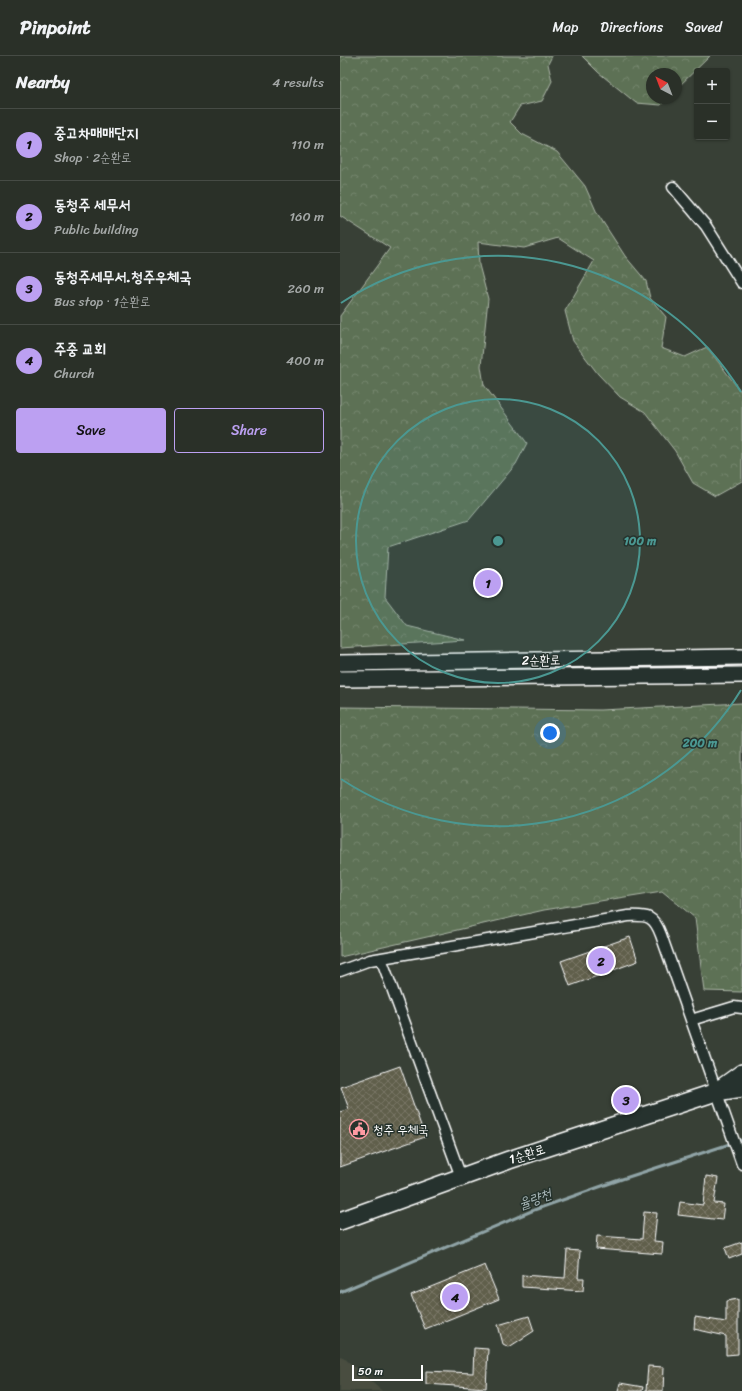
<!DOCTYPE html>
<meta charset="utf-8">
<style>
:root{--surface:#2a3028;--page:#323830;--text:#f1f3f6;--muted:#a5a9a8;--line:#464b45;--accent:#bca0f2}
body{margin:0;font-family:Sriracha,"Poor Story",sans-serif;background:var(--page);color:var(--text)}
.controls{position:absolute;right:12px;top:12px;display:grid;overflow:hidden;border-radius:4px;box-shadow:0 1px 3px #0004}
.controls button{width:36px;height:36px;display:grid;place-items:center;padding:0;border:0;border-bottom:1px solid var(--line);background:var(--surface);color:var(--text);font:20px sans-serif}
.compass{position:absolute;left:306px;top:12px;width:36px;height:36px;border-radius:50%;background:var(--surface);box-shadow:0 1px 3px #0004;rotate:318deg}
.scale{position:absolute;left:12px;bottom:10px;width:71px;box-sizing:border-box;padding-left:4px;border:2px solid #fff;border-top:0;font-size:11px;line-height:14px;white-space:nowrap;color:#fff;-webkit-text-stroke:3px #26332d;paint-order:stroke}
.you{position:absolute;left:210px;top:677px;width:14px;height:14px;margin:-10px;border:3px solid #fff;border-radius:50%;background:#1a73e8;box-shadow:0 0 0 6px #1a73e833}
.badge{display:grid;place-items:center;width:26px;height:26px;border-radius:50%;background:var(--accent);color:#111;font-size:13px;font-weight:700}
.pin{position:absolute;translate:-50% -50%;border:2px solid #fff;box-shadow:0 1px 4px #0006}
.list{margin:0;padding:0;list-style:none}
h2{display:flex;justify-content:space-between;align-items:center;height:52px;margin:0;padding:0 16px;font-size:17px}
h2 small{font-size:13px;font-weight:400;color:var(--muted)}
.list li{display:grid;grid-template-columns:26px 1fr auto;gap:12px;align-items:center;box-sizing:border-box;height:72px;padding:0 16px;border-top:1px solid var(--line)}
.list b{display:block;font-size:15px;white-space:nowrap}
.list p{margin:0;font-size:13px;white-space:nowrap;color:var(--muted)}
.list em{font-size:13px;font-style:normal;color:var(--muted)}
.actions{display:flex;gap:8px;padding:12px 16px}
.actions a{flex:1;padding:9px 0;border:1px solid var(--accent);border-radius:4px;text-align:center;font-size:14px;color:var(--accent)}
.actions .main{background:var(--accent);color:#111}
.map{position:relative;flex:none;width:402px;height:1335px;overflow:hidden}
header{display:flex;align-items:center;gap:24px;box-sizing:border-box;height:56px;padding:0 20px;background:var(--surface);border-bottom:1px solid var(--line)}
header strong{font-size:19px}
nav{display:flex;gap:22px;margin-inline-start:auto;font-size:14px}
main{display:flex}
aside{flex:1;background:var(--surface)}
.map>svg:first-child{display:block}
.built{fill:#484d40}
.forest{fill:url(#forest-crowns);stroke:#aeb8aa}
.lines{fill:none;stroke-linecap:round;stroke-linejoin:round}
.stream{stroke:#90a4a7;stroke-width:3}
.building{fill:url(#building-cross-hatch);stroke:#fff}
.street-casing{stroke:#fff;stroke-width:13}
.secondary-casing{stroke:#fff;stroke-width:18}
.primary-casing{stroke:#fff;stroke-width:20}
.street{stroke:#26332d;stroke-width:10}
.secondary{stroke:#26332d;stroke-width:15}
.primary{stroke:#26332d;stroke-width:17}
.ring{fill:none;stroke:#4b9892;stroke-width:2}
.labels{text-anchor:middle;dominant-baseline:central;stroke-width:3;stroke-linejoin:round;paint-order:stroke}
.street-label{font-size:13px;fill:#fff;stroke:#26332d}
.poi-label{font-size:13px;fill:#fff;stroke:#26332d;text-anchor:start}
.water-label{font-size:14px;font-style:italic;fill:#acbbbd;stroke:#26332d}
.centre{fill:#4b9892;stroke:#26332d;stroke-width:2}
.ring-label{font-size:12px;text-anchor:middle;font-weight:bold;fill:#4b9892;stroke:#26332d;stroke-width:3;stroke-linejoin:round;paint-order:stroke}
</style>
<header>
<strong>Pinpoint</strong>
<nav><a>Map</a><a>Directions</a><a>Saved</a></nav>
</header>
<main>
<aside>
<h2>Nearby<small>4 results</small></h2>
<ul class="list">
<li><span class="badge">1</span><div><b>중고차매매단지</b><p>Shop · 2순환로</p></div><em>110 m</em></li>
<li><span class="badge">2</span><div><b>동청주 세무서</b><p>Public building</p></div><em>160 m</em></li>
<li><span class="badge">3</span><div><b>동청주세무서.청주우체국</b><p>Bus stop · 1순환로</p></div><em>260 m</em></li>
<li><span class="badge">4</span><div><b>주중 교회</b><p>Church</p></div><em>400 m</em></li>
</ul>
<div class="actions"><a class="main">Save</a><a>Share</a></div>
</aside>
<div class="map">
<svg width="402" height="1335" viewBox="0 0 402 1335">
<defs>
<pattern id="forest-crowns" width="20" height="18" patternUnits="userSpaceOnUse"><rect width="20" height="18" fill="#5d7154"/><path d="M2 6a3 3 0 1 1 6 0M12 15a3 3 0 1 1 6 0" fill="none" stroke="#75866e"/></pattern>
<pattern id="building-cross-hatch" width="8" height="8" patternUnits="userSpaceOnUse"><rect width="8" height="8" fill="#615e4b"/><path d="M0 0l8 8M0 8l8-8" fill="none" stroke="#797666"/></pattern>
</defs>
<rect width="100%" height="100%" fill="#384036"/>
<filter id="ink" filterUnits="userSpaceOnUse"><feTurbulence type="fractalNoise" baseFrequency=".025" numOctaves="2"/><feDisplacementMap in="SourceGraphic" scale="8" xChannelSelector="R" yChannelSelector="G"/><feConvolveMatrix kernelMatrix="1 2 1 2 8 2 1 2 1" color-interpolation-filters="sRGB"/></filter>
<g filter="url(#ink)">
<path class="built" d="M0,1300L3,1301L42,1335H0Z"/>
<path class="forest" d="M0,0H212L208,8L212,25L202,45L180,50L170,66L182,78L217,96L245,130L257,157L285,200L306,225L310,242L326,261L321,292L345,301L367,291L402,337V425L375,440L353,427L335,395L305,356L280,341L258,318L233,285L225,255L254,205L218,182L184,192L138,186L139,209L148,243L141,310L144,329L187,387L176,408L129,464L48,491L45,541L67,570L125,584L0,592V260L50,192L0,160Z
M242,0H370L336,33V18H312V42H328L321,49L296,47L258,16Z
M402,647V936L364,935L355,862L322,835L204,854L0,901V651L260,654Z"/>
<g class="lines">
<path class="stream" d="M0,1236L194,1154L282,1123L402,1084"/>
</g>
<path class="building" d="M290,881L298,905L230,930L221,905Z
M60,1010L85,1081L0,1111V1056L9,1053L1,1031Z
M366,1120L378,1122L374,1147L384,1148L382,1164L338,1159L340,1146L363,1149Z
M304,1156L317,1157L314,1185L323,1186L322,1198L256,1193L257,1180L302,1183Z
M402,1186V1198L389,1203L385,1192Z
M227,1194L240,1195L238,1222H244L243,1235L182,1231V1219L225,1222Z
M145,1209L159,1243L85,1273L71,1239Z
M398,1243V1298L386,1299V1280L354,1273L355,1261L386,1266V1245Z
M189,1260L194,1275L169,1291L163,1288L158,1269Z
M134,1292L148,1293L146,1332L86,1328V1315L133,1317Z
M308,1310L324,1311L323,1335H306Z
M280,1327L303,1331L302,1335H278Z"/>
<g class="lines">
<g class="street-casing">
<path id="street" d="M333,131L366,170L402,227
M41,902L121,1121
M0,915L30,904L288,860C308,859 314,860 321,879L402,1108
M351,964L394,951L402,952"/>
</g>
<g class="secondary-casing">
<path id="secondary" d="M0,607L402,601
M0,623L402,619"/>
</g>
<g class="primary-casing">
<path id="primary" d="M377,1035L402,1017
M0,1165L169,1104L376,1036L402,1032"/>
</g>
<use href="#street" class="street"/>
<use href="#secondary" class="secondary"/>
<use href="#primary" class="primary"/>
</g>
</g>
<circle cx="158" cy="485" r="142" fill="#4b9892" fill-opacity=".12"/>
<g class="ring">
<circle cx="158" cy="485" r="142"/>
<path d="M401 634A285 285 0 0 1 1 723M1 247A285 285 0 0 1 401 336"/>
</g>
<defs>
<g id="civic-ring" transform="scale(1)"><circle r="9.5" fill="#26332d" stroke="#ff9aa2" stroke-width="1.5"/><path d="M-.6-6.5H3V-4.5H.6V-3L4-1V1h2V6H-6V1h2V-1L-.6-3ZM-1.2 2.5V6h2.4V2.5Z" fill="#ff9aa2"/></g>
</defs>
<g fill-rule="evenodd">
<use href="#civic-ring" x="19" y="1073"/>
</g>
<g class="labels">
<g class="street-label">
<text transform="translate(201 604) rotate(-1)">2순환로</text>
<text transform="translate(187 1098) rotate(-18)">1순환로</text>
</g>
<g class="poi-label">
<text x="33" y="1073">청주 우체국</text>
</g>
<g class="water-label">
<text transform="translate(195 1143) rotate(-20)">율량천</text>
</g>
</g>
<circle cx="158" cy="485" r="6" class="centre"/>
<g class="ring-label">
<text x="300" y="489">100 m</text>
<text x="360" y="691">200 m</text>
</g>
</svg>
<div class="controls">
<button>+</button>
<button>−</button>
</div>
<svg class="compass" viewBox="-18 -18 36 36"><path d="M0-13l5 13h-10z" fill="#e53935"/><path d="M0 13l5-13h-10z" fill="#a5a9a8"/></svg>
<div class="scale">50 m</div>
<div class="you"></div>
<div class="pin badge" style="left:148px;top:527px">1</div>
<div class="pin badge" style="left:261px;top:905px">2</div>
<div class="pin badge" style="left:286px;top:1044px">3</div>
<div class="pin badge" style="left:115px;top:1241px">4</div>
</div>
</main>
